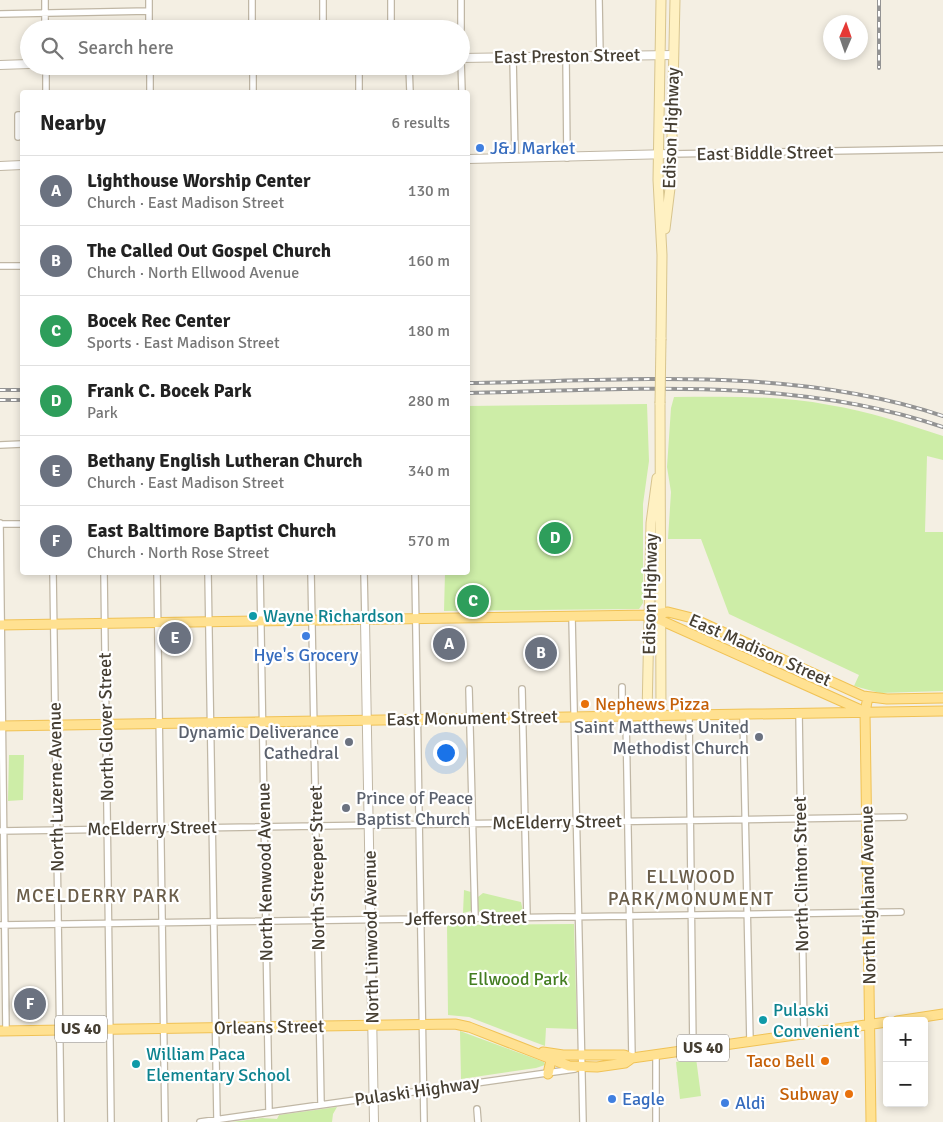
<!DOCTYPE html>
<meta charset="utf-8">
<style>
:root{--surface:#fff;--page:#f2f2f2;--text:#222;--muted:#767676;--line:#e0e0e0;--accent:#ff350f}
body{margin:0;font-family:Signika,sans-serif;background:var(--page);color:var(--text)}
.controls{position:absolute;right:15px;bottom:15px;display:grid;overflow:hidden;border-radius:5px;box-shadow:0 2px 8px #0003}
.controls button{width:45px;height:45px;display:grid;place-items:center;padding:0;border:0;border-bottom:1px solid var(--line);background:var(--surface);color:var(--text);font:25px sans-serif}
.compass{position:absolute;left:823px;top:15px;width:45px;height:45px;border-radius:50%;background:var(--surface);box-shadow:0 2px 8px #0003;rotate:2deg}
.you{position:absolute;left:445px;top:752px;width:18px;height:18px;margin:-12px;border:4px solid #fff;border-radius:50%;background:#1a73e8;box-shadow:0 0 0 8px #1a73e833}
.badge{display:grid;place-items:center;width:32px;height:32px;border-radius:50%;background:var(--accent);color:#fff;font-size:16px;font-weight:700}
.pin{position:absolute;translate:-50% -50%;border:2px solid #fff;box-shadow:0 1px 5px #0006}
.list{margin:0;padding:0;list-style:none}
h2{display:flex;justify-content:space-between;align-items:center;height:65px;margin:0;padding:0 20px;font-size:21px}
h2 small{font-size:16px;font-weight:400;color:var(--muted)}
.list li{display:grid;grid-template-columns:32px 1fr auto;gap:15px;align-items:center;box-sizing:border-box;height:70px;padding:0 20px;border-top:1px solid var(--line)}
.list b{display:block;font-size:19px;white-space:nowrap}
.list p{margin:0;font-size:16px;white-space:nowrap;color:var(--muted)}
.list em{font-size:16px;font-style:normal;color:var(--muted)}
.icon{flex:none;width:28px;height:28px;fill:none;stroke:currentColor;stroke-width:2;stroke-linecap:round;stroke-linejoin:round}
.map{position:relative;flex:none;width:943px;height:1122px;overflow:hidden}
.search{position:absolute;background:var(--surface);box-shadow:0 2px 8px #0003;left:20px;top:20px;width:450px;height:55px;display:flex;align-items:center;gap:12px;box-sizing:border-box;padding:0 18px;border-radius:28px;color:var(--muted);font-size:19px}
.panel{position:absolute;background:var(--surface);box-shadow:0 2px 8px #0003;left:20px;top:90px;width:450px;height:485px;border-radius:5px}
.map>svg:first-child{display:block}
.green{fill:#cdeda7}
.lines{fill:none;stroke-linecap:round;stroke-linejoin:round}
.minor-casing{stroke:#c0b7a5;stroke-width:8}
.tertiary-casing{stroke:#c0b7a5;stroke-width:10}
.secondary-casing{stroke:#d8c58e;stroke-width:11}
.primary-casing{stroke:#f0c255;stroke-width:11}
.minor{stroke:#fff;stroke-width:5.5}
.tertiary{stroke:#fff;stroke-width:8}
.secondary{stroke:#fff1c2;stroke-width:9}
.primary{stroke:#ffe191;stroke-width:9}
.rail-casing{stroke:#949494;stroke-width:4}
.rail{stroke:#fff;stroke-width:2;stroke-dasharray:5.5;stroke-linecap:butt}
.secondary-bridge-casing{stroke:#d8c58e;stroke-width:11;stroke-linecap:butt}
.secondary-bridge{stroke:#fff1c2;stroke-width:9}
.shop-dot{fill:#3f7fe0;stroke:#fff;stroke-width:2}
.culture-dot{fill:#0f9aa8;stroke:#fff;stroke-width:2}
.food-dot{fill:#e8710a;stroke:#fff;stroke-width:2}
.worship-dot{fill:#6b7280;stroke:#fff;stroke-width:2}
.labels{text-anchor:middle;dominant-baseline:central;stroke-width:4.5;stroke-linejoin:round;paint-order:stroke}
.shield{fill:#fff;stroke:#7e7970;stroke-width:1}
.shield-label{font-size:16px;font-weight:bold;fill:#463f33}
.street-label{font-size:18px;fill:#463f33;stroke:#fff}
.shop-label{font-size:18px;fill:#366cbe;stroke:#fff;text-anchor:start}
.culture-label{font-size:18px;fill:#0d838f;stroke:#fff;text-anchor:start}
.food-label{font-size:18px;fill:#c56008;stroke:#fff;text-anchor:end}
.worship-label{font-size:18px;fill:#5b616d;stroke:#fff;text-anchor:end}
.park-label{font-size:18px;fill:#437d21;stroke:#fff}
.neighbourhood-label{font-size:19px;letter-spacing:1px;fill:#6a5d49;stroke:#fff}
</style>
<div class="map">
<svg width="943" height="1122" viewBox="0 0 943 1122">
<rect width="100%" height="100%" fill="#f4efe3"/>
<path class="green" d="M674,397C725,397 779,395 829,405C868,411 906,424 943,436V460L927,456L925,532H943V691L880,693L854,686L859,675L729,614L701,539H668L671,492L667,467L671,408Z
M647,404L649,461L643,504V603L639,609L444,611L445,573L468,572V406Z
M9,755H24L23,800L8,801Z
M464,890L471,892V911L463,913Z
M483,893L521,902L523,911L480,913L478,910V897Z
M574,924L577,1029L546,1028L545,1046L469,1017L448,1015L447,925Z
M460,1031L544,1062L545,1065L536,1068L461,1079Z
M696,1058L701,1096L680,1099L676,1062Z
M337,1107L333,1114L332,1122H232L262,1118L277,1119L279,1115Z"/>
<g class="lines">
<g class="minor-casing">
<path id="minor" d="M45,0V29
M149,0V29
M252,0V29
M323,0V29
M391,0V29
M461,0V29
M599,0L600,56
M0,14L149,11
M566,56L567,158
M513,57L515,158
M461,60L462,92
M46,66V92
M150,66V92
M253,66V92
M359,66V92
M409,66L410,92
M18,137V115H22
M671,154L943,149
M0,266H22
M0,445L22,444
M0,523L6,1031
M0,524H22
M53,572L61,1122
M104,572L111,1122
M157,572L165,1122
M208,572L217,1119
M260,572L269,1111
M311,572L321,1104
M364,572L365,620
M415,572L424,1122
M572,617L583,1122
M622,687V716
M469,689L475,918
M522,689L527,917
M799,713L804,1034
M743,714L750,1042
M689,715L693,1050
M626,716L632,1058
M0,831L904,817
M0,925L901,912
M477,1109L478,1122
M200,1122L575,1069
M656,1122V1055"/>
</g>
<g class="tertiary-casing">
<path id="tertiary" d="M461,58L674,55
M0,65L29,64
M468,159L671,154
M0,166L22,165
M365,620L374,1122"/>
</g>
<g class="secondary-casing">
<path id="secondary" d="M665,229L671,180L675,0
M661,339L662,255L658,180L661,0
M660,403L661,715
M647,715L651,523L657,478"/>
</g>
<g class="primary-casing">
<path id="primary" d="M649,615L861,710
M0,625L649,615L668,612L692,618L863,696L887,699L943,698
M868,697L865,712L871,1122
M0,726L943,711
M897,1021L943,1014
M0,1031L455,1024L469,1027L569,1066L597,1067L625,1063L632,1058L887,1022
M543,1052L563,1055H624L632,1058
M548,1074L551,1060"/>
</g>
<use href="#minor" class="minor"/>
<use href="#tertiary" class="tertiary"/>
<use href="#secondary" class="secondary"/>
<use href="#primary" class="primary"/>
<g class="rail-casing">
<path id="rail" d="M879,0V68
M468,383C626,381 790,365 943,416
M0,390H22
M468,393C627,390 790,375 943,427
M0,400H22"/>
</g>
<use href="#rail" class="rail"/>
<g class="secondary-bridge-casing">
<path id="secondary-bridge" d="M660,403L661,339"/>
</g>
<use href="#secondary-bridge" class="secondary-bridge"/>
</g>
<g class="shop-dot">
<circle cx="480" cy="148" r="5"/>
<circle cx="306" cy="636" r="5"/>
<circle cx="612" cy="1099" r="5"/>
<circle cx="725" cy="1103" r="5"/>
</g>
<g class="culture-dot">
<circle cx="253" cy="616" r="5"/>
<circle cx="763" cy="1020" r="5"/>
<circle cx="136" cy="1064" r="5"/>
</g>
<g class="food-dot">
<circle cx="585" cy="704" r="5"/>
<circle cx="825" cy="1061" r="5"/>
<circle cx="849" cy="1094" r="5"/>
</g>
<g class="worship-dot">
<circle cx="759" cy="737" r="5"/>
<circle cx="349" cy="742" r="5"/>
<circle cx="346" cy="808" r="5"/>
</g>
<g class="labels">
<g class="shield">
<rect x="55" y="1015.5" width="52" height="27" rx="4"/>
<rect x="677" y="1034.5" width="52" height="27" rx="4"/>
</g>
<g class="shield-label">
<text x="81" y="1029">US 40</text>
<text x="703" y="1048">US 40</text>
</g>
<g class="street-label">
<text transform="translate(567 56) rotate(-1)">East Preston Street</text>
<text transform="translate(671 128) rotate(-88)">Edison Highway</text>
<text transform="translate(765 153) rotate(-1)">East Biddle Street</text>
<text transform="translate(650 594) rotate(-89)">Edison Highway</text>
<text transform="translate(760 650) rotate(24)">East Madison Street</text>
<text transform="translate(472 718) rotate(-1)">East Monument Street</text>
<text transform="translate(106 727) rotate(-91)">North Glover Street</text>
<text transform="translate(56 787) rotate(-91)">North Luzerne Avenue</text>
<text transform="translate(557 822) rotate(-1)">McElderry Street</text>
<text transform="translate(152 828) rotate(-1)">McElderry Street</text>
<text transform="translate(317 868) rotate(-91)">North Streeper Street</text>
<text transform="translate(265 872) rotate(-91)">North Kenwood Avenue</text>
<text transform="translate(801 874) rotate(-91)">North Clinton Street</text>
<text transform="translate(868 895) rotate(-91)">North Highland Avenue</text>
<text transform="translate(466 918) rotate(-1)">Jefferson Street</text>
<text transform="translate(371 937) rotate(-91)">North Linwood Avenue</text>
<text transform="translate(269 1027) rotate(-1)">Orleans Street</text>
<text transform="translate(417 1091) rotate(-8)">Pulaski Highway</text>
</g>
<g class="shop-label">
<text x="490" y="148">J&amp;J Market</text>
<text x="306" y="655" text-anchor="middle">Hye's Grocery</text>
<text x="622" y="1099">Eagle</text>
<text x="735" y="1103">Aldi</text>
</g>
<g class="culture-label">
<text x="263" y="616">Wayne Richardson</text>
<text x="773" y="1010">Pulaski<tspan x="773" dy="21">Convenient</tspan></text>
<text x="146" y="1054">William Paca<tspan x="146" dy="21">Elementary School</tspan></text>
</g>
<g class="food-label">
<text x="595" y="704" text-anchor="start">Nephews Pizza</text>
<text x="815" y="1061">Taco Bell</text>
<text x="839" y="1094">Subway</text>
</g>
<g class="worship-label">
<text x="749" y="727">Saint Matthews United<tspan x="749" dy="21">Methodist Church</tspan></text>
<text x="339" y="732">Dynamic Deliverance<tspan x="339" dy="21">Cathedral</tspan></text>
<text x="356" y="798" text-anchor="start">Prince of Peace<tspan x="356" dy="21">Baptist Church</tspan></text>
</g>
<g class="park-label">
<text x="518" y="979">Ellwood Park</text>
</g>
<g class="neighbourhood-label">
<text x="691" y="877">ELLWOOD<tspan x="691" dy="22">PARK/MONUMENT</tspan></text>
<text x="98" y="896">MCELDERRY PARK</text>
</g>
</g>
</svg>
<div class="controls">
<button>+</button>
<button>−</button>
</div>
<svg class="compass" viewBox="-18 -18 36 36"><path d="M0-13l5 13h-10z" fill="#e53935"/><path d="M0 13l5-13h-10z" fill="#767676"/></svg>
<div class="you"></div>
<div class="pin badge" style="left:449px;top:644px;background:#6b7280">A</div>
<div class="pin badge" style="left:541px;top:653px;background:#6b7280">B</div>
<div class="pin badge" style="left:473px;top:601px;background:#2e9e5b">C</div>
<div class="pin badge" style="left:555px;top:538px;background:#2e9e5b">D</div>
<div class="pin badge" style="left:175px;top:638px;background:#6b7280">E</div>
<div class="pin badge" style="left:30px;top:1004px;background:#6b7280">F</div>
<div class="search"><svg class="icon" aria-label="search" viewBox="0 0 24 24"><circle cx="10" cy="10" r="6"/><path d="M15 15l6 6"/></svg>Search here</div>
<section class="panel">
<h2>Nearby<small>6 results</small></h2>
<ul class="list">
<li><span class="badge" style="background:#6b7280">A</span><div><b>Lighthouse Worship Center</b><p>Church · East Madison Street</p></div><em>130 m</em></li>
<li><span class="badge" style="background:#6b7280">B</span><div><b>The Called Out Gospel Church</b><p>Church · North Ellwood Avenue</p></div><em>160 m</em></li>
<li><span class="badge" style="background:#2e9e5b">C</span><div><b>Bocek Rec Center</b><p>Sports · East Madison Street</p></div><em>180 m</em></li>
<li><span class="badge" style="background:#2e9e5b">D</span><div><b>Frank C. Bocek Park</b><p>Park</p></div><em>280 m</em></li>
<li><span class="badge" style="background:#6b7280">E</span><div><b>Bethany English Lutheran Church</b><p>Church · East Madison Street</p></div><em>340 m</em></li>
<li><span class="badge" style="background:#6b7280">F</span><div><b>East Baltimore Baptist Church</b><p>Church · North Rose Street</p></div><em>570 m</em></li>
</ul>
</section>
</div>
